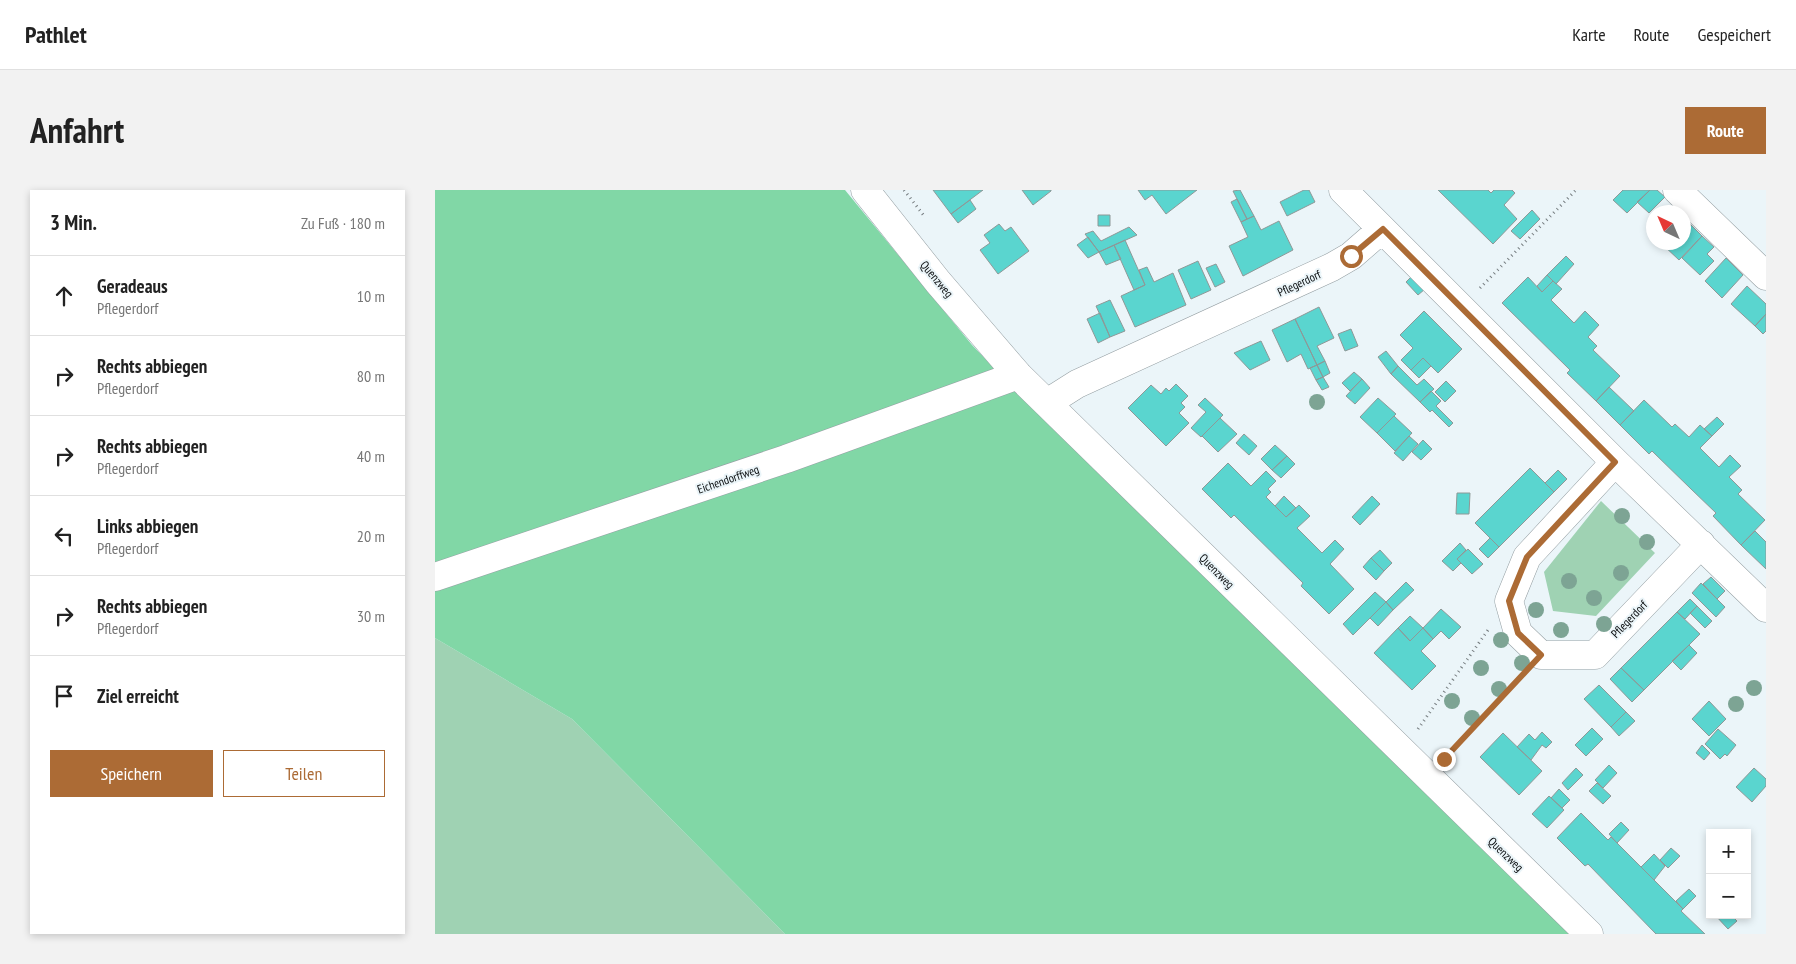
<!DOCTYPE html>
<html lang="de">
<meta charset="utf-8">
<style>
:root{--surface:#fff;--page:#f2f2f2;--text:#222;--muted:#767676;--line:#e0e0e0;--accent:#ac6b35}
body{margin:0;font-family:"PT Sans Narrow",sans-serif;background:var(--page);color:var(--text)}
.controls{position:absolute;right:15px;bottom:15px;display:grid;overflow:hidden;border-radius:0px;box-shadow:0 2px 8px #0003}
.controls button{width:45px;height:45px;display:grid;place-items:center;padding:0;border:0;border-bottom:1px solid var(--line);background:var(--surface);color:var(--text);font:25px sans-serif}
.compass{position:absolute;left:1211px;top:15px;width:45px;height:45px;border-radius:50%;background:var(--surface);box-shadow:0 2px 8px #0003;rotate:316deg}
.stop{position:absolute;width:15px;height:15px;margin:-11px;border:4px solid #ac6b35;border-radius:50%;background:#fff}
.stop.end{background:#ac6b35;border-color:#fff;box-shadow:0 1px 5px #0008}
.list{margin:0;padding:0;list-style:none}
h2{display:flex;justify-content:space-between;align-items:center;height:65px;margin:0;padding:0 20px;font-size:21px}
h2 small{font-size:16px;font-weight:400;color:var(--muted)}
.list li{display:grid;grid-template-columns:32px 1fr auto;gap:15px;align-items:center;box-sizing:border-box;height:80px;padding:0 20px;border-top:1px solid var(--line)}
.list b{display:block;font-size:19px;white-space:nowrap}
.list p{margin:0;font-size:16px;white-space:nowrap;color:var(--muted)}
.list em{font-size:16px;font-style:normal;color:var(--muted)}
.actions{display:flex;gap:10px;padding:15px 20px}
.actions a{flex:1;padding:11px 0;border:1px solid var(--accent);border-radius:0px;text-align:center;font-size:18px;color:var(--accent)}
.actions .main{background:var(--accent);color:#fff}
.icon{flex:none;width:28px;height:28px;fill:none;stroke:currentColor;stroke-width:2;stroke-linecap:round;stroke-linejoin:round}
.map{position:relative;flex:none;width:1331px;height:744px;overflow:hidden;border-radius:0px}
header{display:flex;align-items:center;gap:30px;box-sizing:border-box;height:70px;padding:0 25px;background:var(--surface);border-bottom:1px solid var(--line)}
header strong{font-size:24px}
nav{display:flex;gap:28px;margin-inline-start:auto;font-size:18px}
.intro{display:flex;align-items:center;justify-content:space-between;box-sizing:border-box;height:120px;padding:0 30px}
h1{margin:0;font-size:35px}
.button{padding:12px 22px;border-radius:0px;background:var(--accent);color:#fff;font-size:18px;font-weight:700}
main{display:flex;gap:30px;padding:0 30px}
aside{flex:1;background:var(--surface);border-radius:0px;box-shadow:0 2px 8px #0003}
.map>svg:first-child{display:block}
.green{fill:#9fd2b3}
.forest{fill:#81d7a6}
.building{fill:#5ad5cf;stroke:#8e9897}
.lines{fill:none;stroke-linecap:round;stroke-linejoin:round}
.minor-casing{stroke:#959fa3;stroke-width:29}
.path{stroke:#777e81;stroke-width:3;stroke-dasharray:1 4;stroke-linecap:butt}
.minor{stroke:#fff;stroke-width:28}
.tree{fill:#7da494}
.route{stroke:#ac6b35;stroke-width:6}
.labels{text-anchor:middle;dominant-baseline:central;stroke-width:4;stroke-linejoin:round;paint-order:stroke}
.street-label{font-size:12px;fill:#0a0d0f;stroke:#ebf5f9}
</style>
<header>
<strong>Pathlet</strong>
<nav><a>Karte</a><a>Route</a><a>Gespeichert</a></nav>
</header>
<div class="intro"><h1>Anfahrt</h1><a class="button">Route</a></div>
<main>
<aside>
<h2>3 Min.<small>Zu Fuß · 180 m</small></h2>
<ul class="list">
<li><svg class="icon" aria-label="ahead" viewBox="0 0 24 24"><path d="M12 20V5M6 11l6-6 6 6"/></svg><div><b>Geradeaus</b><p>Pflegerdorf</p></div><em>10 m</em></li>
<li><svg class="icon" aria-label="right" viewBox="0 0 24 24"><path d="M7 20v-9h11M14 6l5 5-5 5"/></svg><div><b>Rechts abbiegen</b><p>Pflegerdorf</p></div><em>80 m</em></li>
<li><svg class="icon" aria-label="right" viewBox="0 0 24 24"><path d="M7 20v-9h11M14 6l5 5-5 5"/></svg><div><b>Rechts abbiegen</b><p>Pflegerdorf</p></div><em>40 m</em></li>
<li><svg class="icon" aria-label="left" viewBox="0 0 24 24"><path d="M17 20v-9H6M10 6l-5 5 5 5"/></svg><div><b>Links abbiegen</b><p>Pflegerdorf</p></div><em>20 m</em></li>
<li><svg class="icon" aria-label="right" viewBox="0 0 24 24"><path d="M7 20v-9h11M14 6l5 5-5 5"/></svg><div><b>Rechts abbiegen</b><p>Pflegerdorf</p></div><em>30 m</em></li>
<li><svg class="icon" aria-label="arrive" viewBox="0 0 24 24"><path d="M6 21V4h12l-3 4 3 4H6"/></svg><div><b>Ziel erreicht</b></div></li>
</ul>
<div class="actions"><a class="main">Speichern</a><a>Teilen</a></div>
</aside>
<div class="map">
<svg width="1331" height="744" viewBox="0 0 1331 744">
<rect width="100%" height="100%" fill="#ebf5f9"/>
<path class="green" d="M1166,311L1220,363L1161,426L1118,421L1109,382Z
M0,448L137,529L350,744H0Z"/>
<path class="forest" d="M0,0H410L537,155L596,216L1136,744H350L137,529L0,448Z"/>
<path class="building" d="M498,0H548L516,24Z
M587,0H616V1L598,15Z
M703,0H762L731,24L717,5L710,10Z
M805,0L819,26L812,29L798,1Z
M869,0H874L880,12L852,26L845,12Z
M1003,0H1053L1056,3L1059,0H1077L1080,3L1069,15L1082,29L1058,54Z
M1188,0H1215L1192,23L1178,10Z
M1215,0H1222L1230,7L1214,23L1202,12Z
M802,9L812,29L806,32L796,12Z
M535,10L541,19L523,33L516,24Z
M1097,20L1105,29L1085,49L1076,41Z
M663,25H675V36H663Z
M819,26L826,40L844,31L858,60L808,86L794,56L813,47L806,32Z
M1251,30L1267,46L1244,70L1227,54L1248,52V33Z
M564,34L570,41L576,37L594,61L563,84L545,60L555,53L549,45Z
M694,37L702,45L664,62L650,44L658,41L666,51Z
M1267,46L1279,57L1272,64L1279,71L1265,85L1247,68Z
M653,47L664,62L653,68L642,55Z
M690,50L710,95L699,100L679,55Z
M679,55L686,69L671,75L664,62Z
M1131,66L1139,74L1121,94L1112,85Z
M1291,68L1308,85L1287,108L1270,91Z
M763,71L776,100L756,109L743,80Z
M781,74L790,92L780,97L771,78Z
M712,77L719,92L738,83L751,115L700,137L686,106L710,95L704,80Z
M1112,85L1118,91L1107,102L1102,96Z
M977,86L990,99L983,105L971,92Z
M1093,87L1107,102L1118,91L1127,99L1116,110L1139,133L1150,121L1164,135L1153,147L1162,156L1158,160L1185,186L1161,211L1132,183L1135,180L1067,113Z
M1312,96L1331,114V124L1320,136L1296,114Z
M675,110L690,141L675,147L661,116Z
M884,117L899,148L882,156L890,171L882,175L860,129Z
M989,121L1027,159L1003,183L988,168L976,180L966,170L978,158L965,145Z
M665,123L675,147L663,153L652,129Z
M1331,124V141L1328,144L1320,136Z
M860,129L882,175L873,179L866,164L852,172L837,140Z
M916,139L923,156L910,161L903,144Z
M826,151L835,170L815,180L799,163Z
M951,161L963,176L956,184L943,167Z
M988,168L996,176L984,188L976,180Z
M890,171L895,183L888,187L882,175Z
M882,175L888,187L881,190L875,178Z
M963,176L982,195L989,189L999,199L985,212L956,184Z
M919,182L927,189L915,201L907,193Z
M888,187L894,197L887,200L881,190Z
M927,189L935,198L920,214L911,206Z
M1011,191L1021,201L1010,212L1000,202Z
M741,194L753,206L746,213L750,217L744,223L754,233L731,256L693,218L716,195L726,204L731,198L734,201Z
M1174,197L1199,221L1185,235L1161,211Z
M996,201L1006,211L1001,216L1018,233L1014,237L997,220L995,222L985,212Z
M770,208L788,225L766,247L756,238L771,222L763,215Z
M943,208L961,224L942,243L925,227Z
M1209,210L1237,237L1240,234L1254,247L1265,235L1277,246L1265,258L1284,277L1295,265L1306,276L1294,287L1307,300L1303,304L1330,330L1306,355L1278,326L1281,323L1256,299L1217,261L1214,264L1185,235Z
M959,226L977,243L960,261L942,243Z
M1282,227L1289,234L1277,246L1269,239Z
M785,228L802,244L783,262L767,246Z
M809,244L822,256L814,265L801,253Z
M974,246L983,254L968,271L959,263Z
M988,250L997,259L986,270L977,262Z
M840,255L852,266L837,280L826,269Z
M852,266L860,274L846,288L837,280Z
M793,273L816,296L831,281L841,291L833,299L836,302L831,307L851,327L864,315L875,326L862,338L887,363L900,350L909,359L895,374L919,399L894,424L866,396L868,393L799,325L796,328L767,299Z
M1095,278L1119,302L1064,357L1040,333Z
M1123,280L1132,289L1119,302L1110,293Z
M1022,303H1035L1034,324H1021Z
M849,306L861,318L851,327L840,316Z
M937,306L945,314L925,335L917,327Z
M1320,341L1331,352V379L1306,355Z
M1055,348L1064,357L1053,368L1044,359Z
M1025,353L1031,360L1022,369L1026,373L1018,381L1007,371Z
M1033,359L1048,374L1037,384L1022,369Z
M945,360L957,373L949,381L936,368Z
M936,368L949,381L941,390L928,377Z
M1276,387L1290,401L1282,409L1268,394Z
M971,392L979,400L958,420L951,412Z
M1266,393L1290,417L1281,427L1257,403Z
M940,402L951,412L918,445L908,434Z
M1255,409L1262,416L1250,429L1242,422Z
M951,412L958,420L943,436L935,428Z
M1262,416L1277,431L1270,438L1255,423Z
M1006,419L1026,437L1014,449L1006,441L998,449L988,438Z
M1242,422L1265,444L1209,500L1186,478Z
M975,426L988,438L975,451L963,438Z
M963,438L975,451L988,438L998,449L986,461L1001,476L977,500L939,463Z
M1254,455L1262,463L1246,480L1237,471Z
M1186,478L1209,500L1197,512L1175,489Z
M1164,495L1191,522L1176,537L1149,509Z
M1274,511L1291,529L1274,546L1257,529Z
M1191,522L1200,531L1184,546L1176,537Z
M1157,538L1168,549L1151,566L1140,555Z
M1283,539L1301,555L1292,566L1290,564L1285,569L1270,554Z
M1107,542L1117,552L1111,558L1107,555L1096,570L1082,557L1094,544L1100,550Z
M1068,543L1107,581L1084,605L1045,567Z
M1267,555L1275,563L1269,570L1261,563Z
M1174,575L1182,583L1168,598L1160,590Z
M1141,578L1148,585L1133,600L1127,593Z
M1319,578L1331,589V596L1317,612L1301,597Z
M1162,593L1176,606L1168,614L1154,601Z
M1124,599L1135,610L1127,618L1116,608Z
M1114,606L1129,620L1112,638L1097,624Z
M1146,623L1173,650L1176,647L1248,719L1246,721L1270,744H1221L1153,674L1150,676L1122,648Z
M1186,632L1194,640L1182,653L1174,644Z
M1236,658L1245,666L1233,678L1225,670Z
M1219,664L1230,676L1219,690L1206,677Z
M1254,699L1261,706L1248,719L1241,711Z
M1280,725H1296L1302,731L1293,739Z"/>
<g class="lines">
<g class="minor-casing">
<path id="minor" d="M430,0L503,92L583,185L1154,744
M908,0L1180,272L1331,418
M1242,0L1331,86
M612,213L642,194L897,77L916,66L947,39
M1180,272L1092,367L1074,411L1083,443L1106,465H1160L1266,354
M0,387L351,269L583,185"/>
</g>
<path class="path" d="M469,0L490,27
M1045,98L1141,0
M983,539L1053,440
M1011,567L1087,486"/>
<use href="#minor" class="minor"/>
</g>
<g class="tree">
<circle cx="882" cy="212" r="8"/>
<circle cx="1187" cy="326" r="8"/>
<circle cx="1212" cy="352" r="8"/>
<circle cx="1186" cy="383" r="8"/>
<circle cx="1134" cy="391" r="8"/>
<circle cx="1159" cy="408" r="8"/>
<circle cx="1101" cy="420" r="8"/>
<circle cx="1169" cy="434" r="8"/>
<circle cx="1126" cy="440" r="8"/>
<circle cx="1066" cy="450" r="8"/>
<circle cx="1087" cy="473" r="8"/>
<circle cx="1046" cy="478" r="8"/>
<circle cx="1319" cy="498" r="8"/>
<circle cx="1064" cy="499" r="8"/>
<circle cx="1017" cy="511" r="8"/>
<circle cx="1301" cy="514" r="8"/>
<circle cx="1037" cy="528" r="8"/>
</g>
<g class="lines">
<path class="route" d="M916,66L948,39L1180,272L1092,367L1074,411L1083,443L1106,465L1009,569"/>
</g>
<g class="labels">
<g class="street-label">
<text transform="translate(502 89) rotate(50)">Quenzweg</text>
<text transform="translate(864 93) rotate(-25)">Pflegerdorf</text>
<text transform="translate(293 289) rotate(-19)">Eichendorffweg</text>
<text transform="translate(782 381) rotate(45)">Quenzweg</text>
<text transform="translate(1194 429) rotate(-46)">Pflegerdorf</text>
<text transform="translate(1071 664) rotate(44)">Quenzweg</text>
</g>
</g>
</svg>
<div class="controls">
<button>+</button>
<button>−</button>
</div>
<svg class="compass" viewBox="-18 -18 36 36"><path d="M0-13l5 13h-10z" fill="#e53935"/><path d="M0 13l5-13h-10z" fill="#767676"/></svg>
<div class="stop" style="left:916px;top:66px"></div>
<div class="stop end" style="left:1009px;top:569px"></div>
</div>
</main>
